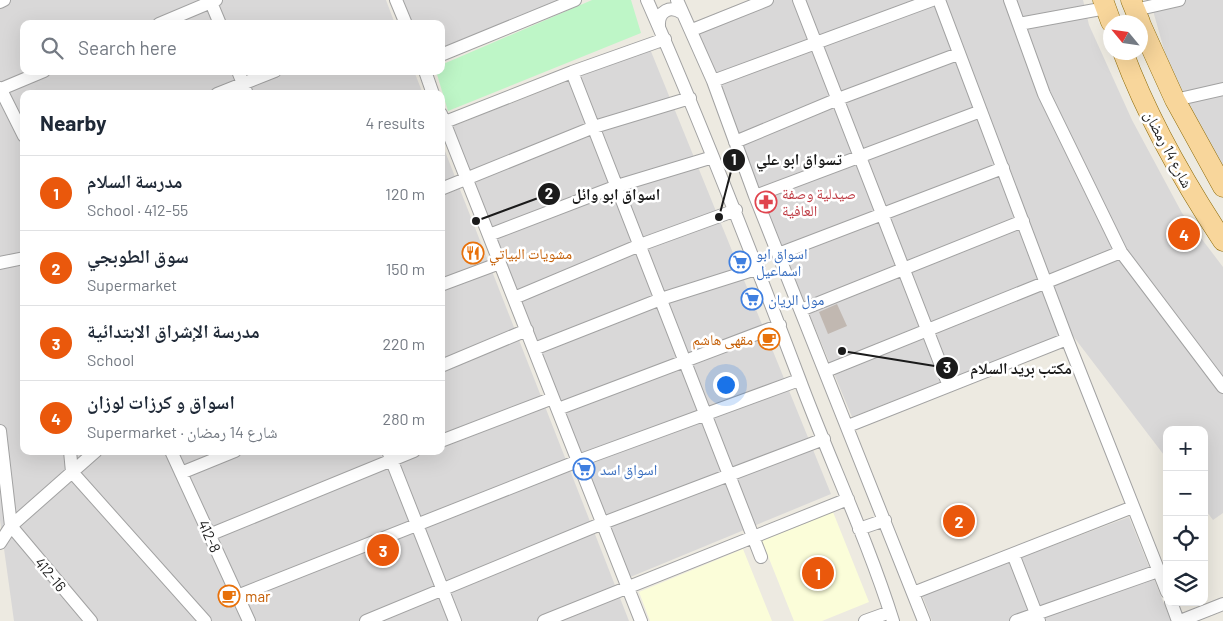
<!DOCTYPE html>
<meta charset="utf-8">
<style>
:root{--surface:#fff;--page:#f2f2f3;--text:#1f2937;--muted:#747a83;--line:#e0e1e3;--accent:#ea580c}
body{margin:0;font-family:Barlow,"Noto Naskh Arabic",sans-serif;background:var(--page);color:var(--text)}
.controls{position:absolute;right:15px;bottom:15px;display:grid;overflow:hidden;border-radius:10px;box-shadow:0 5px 20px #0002}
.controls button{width:45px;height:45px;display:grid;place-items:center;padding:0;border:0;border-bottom:1px solid var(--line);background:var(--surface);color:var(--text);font:25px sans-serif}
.compass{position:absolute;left:1103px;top:15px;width:45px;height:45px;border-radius:50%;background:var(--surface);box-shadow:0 5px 20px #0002;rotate:299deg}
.you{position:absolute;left:725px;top:384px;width:18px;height:18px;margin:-12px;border:4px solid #fff;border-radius:50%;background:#1a73e8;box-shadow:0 0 0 8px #1a73e833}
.badge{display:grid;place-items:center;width:32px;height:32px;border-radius:50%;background:var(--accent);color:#fff;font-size:16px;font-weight:700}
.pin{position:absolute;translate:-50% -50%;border:2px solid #fff;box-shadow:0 1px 5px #0006}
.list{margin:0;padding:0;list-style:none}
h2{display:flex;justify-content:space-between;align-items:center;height:65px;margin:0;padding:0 20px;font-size:21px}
h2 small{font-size:16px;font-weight:400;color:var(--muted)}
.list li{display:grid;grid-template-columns:32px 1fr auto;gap:15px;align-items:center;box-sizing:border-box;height:75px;padding:0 20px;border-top:1px solid var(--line)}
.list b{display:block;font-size:19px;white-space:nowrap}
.list p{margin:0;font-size:16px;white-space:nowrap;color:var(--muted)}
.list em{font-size:16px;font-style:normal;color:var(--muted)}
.icon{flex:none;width:28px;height:28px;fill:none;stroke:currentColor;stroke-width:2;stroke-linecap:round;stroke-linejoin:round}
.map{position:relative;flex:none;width:1223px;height:621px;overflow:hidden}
.search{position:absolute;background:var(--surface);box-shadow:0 5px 20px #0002;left:20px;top:20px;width:425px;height:55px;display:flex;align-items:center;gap:12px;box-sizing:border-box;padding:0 18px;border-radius:10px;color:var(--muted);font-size:19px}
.panel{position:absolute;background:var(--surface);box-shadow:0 5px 20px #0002;left:20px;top:90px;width:425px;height:365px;border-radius:10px}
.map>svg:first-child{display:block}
.residential{fill:#d9d8d8}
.education{fill:#fbfdd9}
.park{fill:#bef6c7}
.building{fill:#c1b8b1}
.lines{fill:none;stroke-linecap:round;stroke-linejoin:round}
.minor-casing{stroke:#a2a2a2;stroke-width:14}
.primary-casing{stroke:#8d6a06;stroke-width:21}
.minor{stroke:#fff;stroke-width:12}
.primary{stroke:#f8d69b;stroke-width:20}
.labels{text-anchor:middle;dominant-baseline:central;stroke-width:5;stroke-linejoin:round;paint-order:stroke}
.street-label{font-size:15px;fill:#1b1b1b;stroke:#fff}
.health-label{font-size:15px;fill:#be3a42;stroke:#fff;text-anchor:start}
.food-label{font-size:15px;fill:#c56008;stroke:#fff;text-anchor:start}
.shop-label{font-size:15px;fill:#366cbe;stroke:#fff;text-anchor:start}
.leader{fill:none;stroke:#1b1b1b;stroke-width:2}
.callout-dot{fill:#1b1b1b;stroke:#fff;stroke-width:2}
.mark-label{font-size:15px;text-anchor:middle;font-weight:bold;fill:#fff}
.callout-label{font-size:16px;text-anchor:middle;font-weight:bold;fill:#1b1b1b;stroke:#fff;stroke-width:5;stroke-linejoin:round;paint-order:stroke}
</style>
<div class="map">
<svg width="1223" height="621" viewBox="0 0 1223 621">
<rect width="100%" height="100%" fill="#edeae1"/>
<path class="residential" d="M0,0H386L395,24H24V71H414L423,94H24V451H441V141L629,621H14L0,520Z
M399,0H558L441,50V24H408Z
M775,0H1083L1089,25L1132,120L1182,213L1223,267V513L1213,520L1204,508V430H1167V459L1070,332L852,417L694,36Z
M1150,0H1223V179L1183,117Z
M650,49L831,494L628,578L451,127Z
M1129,517L1171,621H932L922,595Z"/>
<path class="education" d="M833,512L869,602L822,621H794L762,541Z
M743,549L772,621H650L639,592Z"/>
<path class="park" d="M592,0H631L641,33L448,111L436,71H441V65Z"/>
<path class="building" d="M837,304L847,326L828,334L819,312Z"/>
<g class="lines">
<g class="minor-casing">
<path id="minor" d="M210,0L220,24
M396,0L406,24
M647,0C702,125 751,251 799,378C829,459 867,538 893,621
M677,0L713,81L755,196L924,621
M799,0L949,386
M939,0L1067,339L1167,592
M1010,0L1044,94L1121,252L1223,387
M0,2L4,0
M1135,10L1179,0
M159,24L216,0
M1019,24L1106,8
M659,26C658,11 670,5 682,13
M692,30L767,0
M441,55L575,0
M238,71L247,94
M425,71L433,94
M572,72L761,557
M713,81L932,0
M0,88L24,136
M1,89L44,71
M217,94L275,71
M1175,100L1223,89
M441,114L641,621
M445,122L572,72L665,39
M735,142L838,99L958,54
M441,189L594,127L690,98
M755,196L981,111
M489,235L617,186L713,157
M778,254L1003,168
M0,263L24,258
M441,285L500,263
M514,298L640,245L736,210
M801,310L1023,221
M534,349L661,299L759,268
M441,366L527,330
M826,371L1121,252
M558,409L780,325
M848,426L1067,339
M0,431L11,526L91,621
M441,441L553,398
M70,451L72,472L205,621
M171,451L249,621
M388,451L455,621
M181,473L235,451
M859,529L885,520
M209,535L414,451
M0,543L11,526L96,451
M1013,554L1039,621
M913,593L1133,507
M237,596L578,461L799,380
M1171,602L1178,621
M366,621L603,523L824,439
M544,621L848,499
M865,621L890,612
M1016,621L1158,571
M1180,621L1223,604"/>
</g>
<g class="primary-casing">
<path id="primary" d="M1103,0L1111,22
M1131,0L1140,22
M1140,23L1175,100L1223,187
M1123,52C1148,119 1184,182 1223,241"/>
</g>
<use href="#minor" class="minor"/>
<use href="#primary" class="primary"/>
</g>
<defs>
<g id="pharmacy-ring" transform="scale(1.125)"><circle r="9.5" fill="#fff" stroke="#e0444e" stroke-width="1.5"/><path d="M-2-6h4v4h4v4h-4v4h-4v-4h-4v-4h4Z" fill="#e0444e"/></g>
<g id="restaurant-ring" transform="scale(1.125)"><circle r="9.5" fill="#fff" stroke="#e8710a" stroke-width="1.5"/><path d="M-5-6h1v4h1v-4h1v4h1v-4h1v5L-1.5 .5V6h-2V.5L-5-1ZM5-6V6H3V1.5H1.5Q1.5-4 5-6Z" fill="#e8710a"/></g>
<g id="supermarket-ring" transform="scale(1.125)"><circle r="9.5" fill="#fff" stroke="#3f7fe0" stroke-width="1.5"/><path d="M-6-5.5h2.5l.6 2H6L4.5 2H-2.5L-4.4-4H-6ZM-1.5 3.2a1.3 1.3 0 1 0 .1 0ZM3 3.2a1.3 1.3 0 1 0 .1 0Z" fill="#3f7fe0"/></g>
<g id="cafe-ring" transform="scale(1.125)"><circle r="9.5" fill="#fff" stroke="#e8710a" stroke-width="1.5"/><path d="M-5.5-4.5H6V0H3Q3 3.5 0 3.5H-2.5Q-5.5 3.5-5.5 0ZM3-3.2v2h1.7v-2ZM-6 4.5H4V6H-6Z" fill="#e8710a"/></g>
</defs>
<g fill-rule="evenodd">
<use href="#pharmacy-ring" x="766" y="202"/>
<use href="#restaurant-ring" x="473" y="253"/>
<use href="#supermarket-ring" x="740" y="262"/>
<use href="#supermarket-ring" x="752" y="299"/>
<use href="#cafe-ring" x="769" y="339"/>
<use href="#supermarket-ring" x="584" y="469"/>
<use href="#cafe-ring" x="229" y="596"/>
</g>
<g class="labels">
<g class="street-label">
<text transform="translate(1169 149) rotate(62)">شارع 14 رمضان</text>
<text transform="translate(210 536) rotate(66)">412-8</text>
<text transform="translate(51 574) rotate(50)">412-16</text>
</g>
<g class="health-label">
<text x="782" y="193">صيدلية وصفة<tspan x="782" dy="17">العافية</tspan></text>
</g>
<g class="food-label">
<text x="489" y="253">مشويات البياتي</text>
<text x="753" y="339" text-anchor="end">مقهى هاشم</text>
<text x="245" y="596">mar</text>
</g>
<g class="shop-label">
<text x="756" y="253">اسواق ابو<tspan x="756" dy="17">اسماعيل</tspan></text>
<text x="768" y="299">مول الريان</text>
<text x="600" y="469">اسواق اسد</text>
</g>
</g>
<path class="leader" d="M719 217L734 160M476 221L549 194M842 351L947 368"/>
<g class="callout-dot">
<circle cx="719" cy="217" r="5"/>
<circle cx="476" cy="221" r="5"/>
<circle cx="842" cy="351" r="5"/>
<circle cx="734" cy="160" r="12"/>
<circle cx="549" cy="194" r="12"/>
<circle cx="947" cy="368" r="12"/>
</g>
<g class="mark-label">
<text x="734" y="165">1</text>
<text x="549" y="199">2</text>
<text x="947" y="373">3</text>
</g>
<g class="callout-label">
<text x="799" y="165">تسواق ابو علي</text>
<text x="616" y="200">اسواق ابو وائل</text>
<text x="1021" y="374">مكتب بريد السلام</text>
</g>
</svg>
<div class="controls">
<button>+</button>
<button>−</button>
<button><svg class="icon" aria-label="locate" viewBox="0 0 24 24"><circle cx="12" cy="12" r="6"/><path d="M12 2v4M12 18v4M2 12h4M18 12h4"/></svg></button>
<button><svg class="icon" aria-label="layers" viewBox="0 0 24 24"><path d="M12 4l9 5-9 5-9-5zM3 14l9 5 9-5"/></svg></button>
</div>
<svg class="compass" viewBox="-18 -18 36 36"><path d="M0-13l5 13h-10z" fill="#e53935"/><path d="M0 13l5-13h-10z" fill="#747a83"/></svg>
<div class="you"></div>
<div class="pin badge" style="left:818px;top:573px">1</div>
<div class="pin badge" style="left:959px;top:521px">2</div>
<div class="pin badge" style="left:383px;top:550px">3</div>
<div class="pin badge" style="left:1184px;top:234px">4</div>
<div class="search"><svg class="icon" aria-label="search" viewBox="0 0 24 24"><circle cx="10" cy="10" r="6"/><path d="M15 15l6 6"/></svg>Search here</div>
<section class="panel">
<h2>Nearby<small>4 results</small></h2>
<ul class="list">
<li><span class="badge">1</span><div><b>مدرسة السلام</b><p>School · 412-55</p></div><em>120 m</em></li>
<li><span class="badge">2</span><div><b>سوق الطوبجي</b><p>Supermarket</p></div><em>150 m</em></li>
<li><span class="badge">3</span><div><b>مدرسة الإشراق الابتدائية</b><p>School</p></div><em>220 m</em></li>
<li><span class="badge">4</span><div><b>اسواق و كرزات لوزان</b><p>Supermarket · شارع 14 رمضان</p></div><em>280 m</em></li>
</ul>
</section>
</div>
